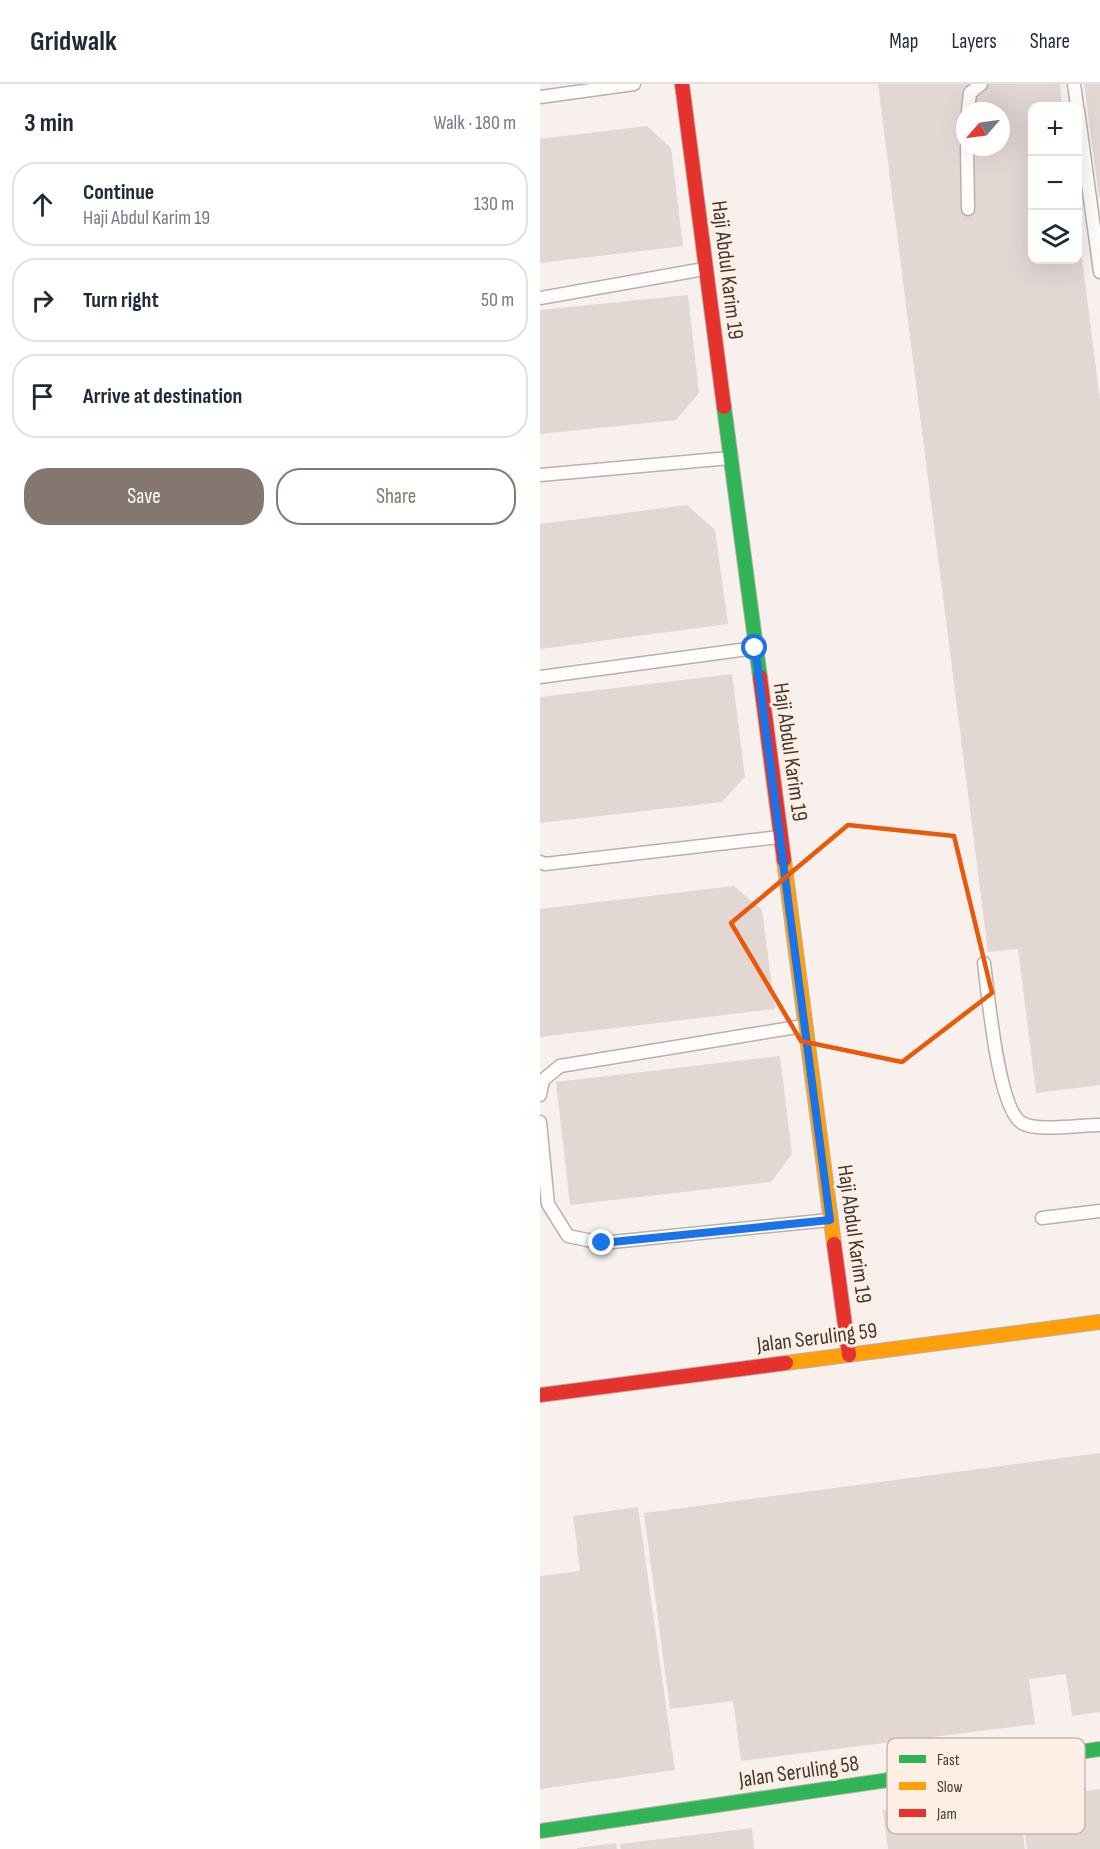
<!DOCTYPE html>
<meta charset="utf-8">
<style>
:root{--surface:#fff;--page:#f2f2f3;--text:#1f2937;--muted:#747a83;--line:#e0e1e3;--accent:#847770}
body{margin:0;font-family:"Sofia Sans Condensed",sans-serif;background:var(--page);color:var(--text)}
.controls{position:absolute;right:18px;top:18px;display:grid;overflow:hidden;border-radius:12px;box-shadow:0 6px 24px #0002}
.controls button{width:54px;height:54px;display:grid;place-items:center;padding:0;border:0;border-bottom:2px solid var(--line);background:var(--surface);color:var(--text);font:30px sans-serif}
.compass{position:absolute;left:416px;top:18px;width:54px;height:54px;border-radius:50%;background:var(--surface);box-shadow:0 6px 24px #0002;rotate:242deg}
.stop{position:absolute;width:18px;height:18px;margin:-14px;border:4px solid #1a73e8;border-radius:50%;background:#fff}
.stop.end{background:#1a73e8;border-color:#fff;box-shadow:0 2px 6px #0008}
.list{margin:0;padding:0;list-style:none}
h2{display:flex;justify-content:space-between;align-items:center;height:78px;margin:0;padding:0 24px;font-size:26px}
h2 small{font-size:20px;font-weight:400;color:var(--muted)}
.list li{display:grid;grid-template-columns:39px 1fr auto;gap:18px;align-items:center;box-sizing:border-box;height:84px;margin:0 12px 12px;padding:0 12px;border:2px solid var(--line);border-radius:24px}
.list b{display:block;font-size:22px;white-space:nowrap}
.list p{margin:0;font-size:20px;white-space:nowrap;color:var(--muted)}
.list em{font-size:20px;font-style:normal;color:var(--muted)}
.actions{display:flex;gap:12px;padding:18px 24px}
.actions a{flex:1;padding:14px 0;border:2px solid var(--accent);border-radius:24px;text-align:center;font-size:21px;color:var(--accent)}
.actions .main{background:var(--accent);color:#fff}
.icon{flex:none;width:33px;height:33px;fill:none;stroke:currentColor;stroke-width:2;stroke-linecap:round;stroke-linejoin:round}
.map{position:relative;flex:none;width:560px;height:1765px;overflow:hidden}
header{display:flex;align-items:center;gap:36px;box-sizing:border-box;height:84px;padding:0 30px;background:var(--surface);border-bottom:2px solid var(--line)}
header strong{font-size:28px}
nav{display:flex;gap:33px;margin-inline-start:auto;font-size:21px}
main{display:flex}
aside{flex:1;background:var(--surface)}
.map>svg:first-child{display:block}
.building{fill:#e3d7d4;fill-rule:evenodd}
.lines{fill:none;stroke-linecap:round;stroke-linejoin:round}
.lane-casing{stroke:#b9b0ab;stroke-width:15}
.fast-casing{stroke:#b9b0ab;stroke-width:16}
.slow-casing{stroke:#b9b0ab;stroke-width:16}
.jam-casing{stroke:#b9b0ab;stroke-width:16}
.lane{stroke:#fefdfc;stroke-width:12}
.fast{stroke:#30b455;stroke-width:14}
.slow{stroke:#ff9f0a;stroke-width:14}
.jam{stroke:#e5322d;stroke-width:14}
.route{stroke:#1a73e8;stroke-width:8}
.marked{fill:none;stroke:#e8590c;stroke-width:4.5;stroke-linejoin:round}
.labels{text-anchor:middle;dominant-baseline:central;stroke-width:6;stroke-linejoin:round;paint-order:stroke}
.street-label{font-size:22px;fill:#45362e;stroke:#feefe6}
.key{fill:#feefe6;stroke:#c6b8af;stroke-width:1.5}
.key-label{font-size:16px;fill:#45362e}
</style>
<header>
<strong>Gridwalk</strong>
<nav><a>Map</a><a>Layers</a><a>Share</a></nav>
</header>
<main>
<aside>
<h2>3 min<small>Walk · 180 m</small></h2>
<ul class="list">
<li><svg class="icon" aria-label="ahead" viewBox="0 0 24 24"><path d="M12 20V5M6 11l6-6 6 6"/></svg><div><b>Continue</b><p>Haji Abdul Karim 19</p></div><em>130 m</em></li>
<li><svg class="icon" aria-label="right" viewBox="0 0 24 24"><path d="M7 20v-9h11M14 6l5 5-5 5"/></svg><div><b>Turn right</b></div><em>50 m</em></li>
<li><svg class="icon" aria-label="arrive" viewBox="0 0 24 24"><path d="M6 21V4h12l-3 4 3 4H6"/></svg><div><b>Arrive at destination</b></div></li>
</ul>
<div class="actions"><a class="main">Save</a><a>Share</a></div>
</aside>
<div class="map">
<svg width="560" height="1765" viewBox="0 0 560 1765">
<rect width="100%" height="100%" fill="#f8f0ec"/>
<path class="building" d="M338,0H520L522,22H493V176H538L539,151L560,316V1001L496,1009L478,865L448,868ZM425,27H461V63H425Z
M544,0H560V113H559Z
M107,42L131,64L143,162L0,179V55Z
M148,211L159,309L136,336L0,350V226Z
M147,421L175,446L188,540L0,565V440Z
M192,590L205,693L182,718L0,739V613Z
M194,802L222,826L235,925L0,953V825Z
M240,972L252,1070L231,1098L30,1121L16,998Z
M560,1369V1628L532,1632L526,1590L489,1595L495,1640L201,1677L193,1617L130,1625L104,1429Z
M98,1423L135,1686L0,1705V1492L40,1487L33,1432Z
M560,1705V1765H487L480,1716Z
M477,1708L485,1765H348L343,1726Z
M212,1744L214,1765H81L80,1760Z
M76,1759L77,1765H37V1764Z"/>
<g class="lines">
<g class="lane-casing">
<path id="lane" d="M534,0L537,22
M0,13L94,0
M538,26L560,188
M428,27L430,9L441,0
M427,63L428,125
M0,214L164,185
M0,391L190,374
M0,593L215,564
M0,778L5,780L239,753
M444,879C448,909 458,1026 482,1039C497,1048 541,1041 560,1041
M0,1011L3,996L20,982L263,942
M0,1038L8,1120L28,1152L62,1159L289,1136
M502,1134L560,1127"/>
</g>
<g class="fast-casing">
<path id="fast" d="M184,323L220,593
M0,1747L560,1665"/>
</g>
<g class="slow-casing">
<path id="slow" d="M244,776L294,1160
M246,1279L560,1238"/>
</g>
<g class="jam-casing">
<path id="jam" d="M142,0L184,323
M220,593L244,776
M294,1160L309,1271
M0,1311L246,1279"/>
</g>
<use href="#lane" class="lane"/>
<use href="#fast" class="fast"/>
<use href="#slow" class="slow"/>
<use href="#jam" class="jam"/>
</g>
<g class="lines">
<path class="route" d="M62,1159L290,1136L215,564"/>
</g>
<path class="marked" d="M308,741L414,752L452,909L362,978L261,957L191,839Z"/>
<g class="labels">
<g class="street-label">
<text transform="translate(187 186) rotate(83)">Haji Abdul Karim 19</text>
<text transform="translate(250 668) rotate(82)">Haji Abdul Karim 19</text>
<text transform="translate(314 1150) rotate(82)">Haji Abdul Karim 19</text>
<text transform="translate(277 1254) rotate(-7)">Jalan Seruling 59</text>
<text transform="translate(259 1688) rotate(-8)">Jalan Seruling 58</text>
</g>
</g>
<rect x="347" y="1654" width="198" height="96" rx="9" class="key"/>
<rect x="359" y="1671" width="27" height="8" fill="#30b455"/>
<rect x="359" y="1698" width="27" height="8" fill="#ff9f0a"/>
<rect x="359" y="1725" width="27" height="8" fill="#e5322d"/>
<g class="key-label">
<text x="397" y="1681">Fast</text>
<text x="397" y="1708">Slow</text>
<text x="397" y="1735">Jam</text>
</g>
</svg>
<div class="controls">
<button>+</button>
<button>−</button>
<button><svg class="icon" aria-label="layers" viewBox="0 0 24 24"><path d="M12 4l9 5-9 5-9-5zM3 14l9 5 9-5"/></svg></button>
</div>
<svg class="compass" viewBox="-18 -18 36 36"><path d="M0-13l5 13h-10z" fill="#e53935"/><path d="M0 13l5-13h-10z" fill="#747a83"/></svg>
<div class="stop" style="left:215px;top:564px"></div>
<div class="stop end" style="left:62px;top:1159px"></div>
</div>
</main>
